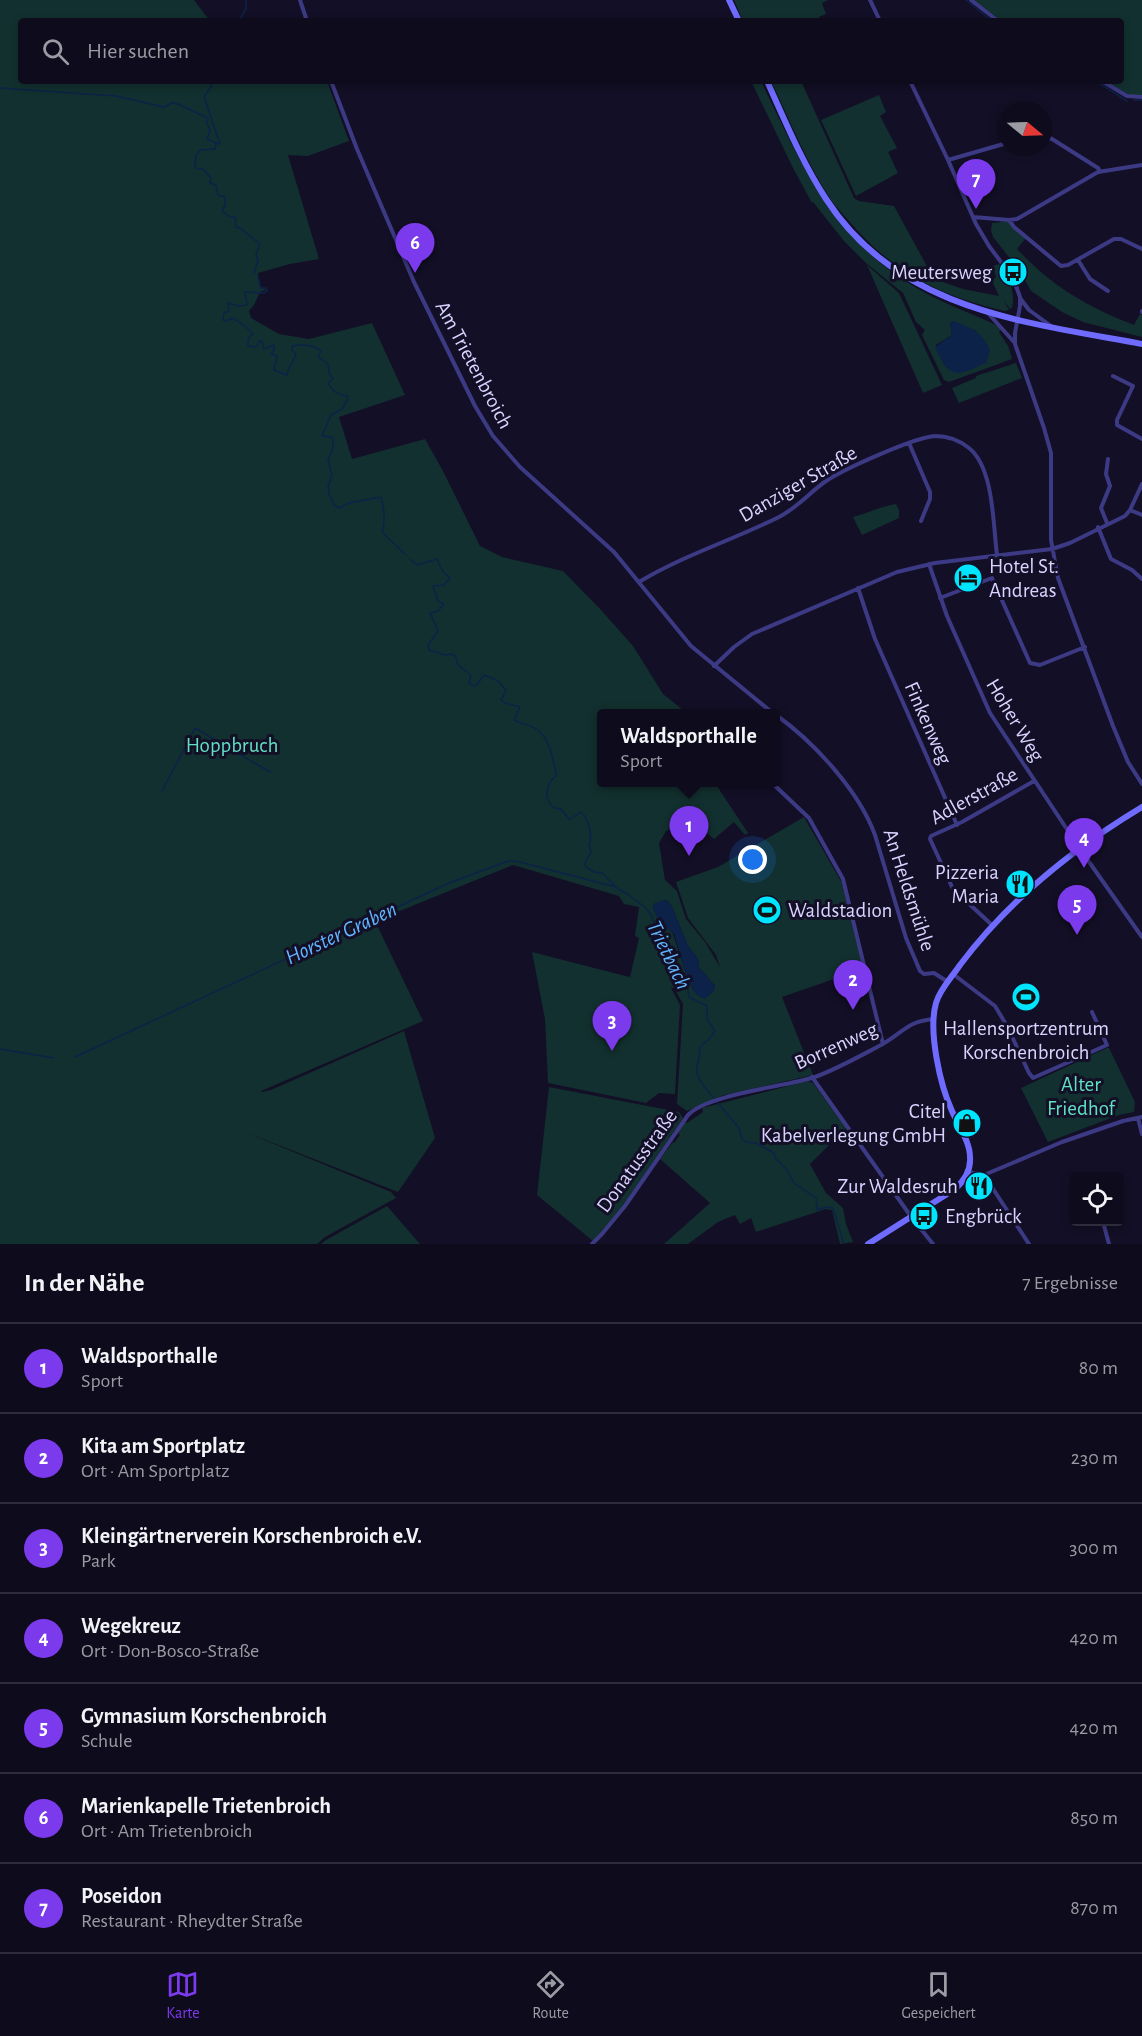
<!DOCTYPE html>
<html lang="de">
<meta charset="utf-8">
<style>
:root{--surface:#0e0b1c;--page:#171425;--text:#f1f3f6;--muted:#9b9ba3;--line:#2e2b3b;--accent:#7c3aed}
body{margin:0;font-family:"Alegreya Sans",sans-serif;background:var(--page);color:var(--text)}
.controls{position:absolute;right:18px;bottom:18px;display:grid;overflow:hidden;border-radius:6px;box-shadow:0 3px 9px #0003}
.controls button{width:54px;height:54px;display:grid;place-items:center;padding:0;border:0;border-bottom:2px solid var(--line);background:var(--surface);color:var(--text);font:30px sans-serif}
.compass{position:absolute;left:998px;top:102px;width:54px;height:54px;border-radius:50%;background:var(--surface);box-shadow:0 3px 9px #0003;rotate:109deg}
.you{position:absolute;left:753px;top:860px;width:21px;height:21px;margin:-15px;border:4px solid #fff;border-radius:50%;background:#1a73e8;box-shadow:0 0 0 9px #1a73e833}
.badge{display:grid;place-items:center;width:39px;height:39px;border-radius:50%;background:var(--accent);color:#fff;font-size:20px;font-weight:700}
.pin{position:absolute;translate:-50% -50px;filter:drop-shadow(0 2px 3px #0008)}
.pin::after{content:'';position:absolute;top:32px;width:21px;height:18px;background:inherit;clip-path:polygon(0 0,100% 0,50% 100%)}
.popup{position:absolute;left:597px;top:709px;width:183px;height:78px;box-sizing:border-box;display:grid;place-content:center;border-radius:6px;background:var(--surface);filter:drop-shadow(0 2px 4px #0005);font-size:20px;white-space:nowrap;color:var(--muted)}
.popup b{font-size:22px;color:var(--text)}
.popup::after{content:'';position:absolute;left:50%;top:100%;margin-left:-12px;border:12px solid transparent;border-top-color:var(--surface)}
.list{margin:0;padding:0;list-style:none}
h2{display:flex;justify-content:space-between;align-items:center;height:78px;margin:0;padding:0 24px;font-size:26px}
h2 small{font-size:20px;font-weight:400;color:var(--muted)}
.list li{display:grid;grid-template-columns:39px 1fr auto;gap:18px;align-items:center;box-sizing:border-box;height:90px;padding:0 24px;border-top:2px solid var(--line)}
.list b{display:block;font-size:22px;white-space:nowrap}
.list p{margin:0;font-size:20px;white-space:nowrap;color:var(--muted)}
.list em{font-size:20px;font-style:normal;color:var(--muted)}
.icon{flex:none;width:33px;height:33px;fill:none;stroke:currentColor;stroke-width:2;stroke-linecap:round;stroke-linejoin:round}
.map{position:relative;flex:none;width:1142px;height:1244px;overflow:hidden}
.search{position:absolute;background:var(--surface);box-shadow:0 3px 9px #0003;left:18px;right:18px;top:18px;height:66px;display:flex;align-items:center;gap:15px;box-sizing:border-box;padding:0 21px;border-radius:6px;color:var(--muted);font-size:22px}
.sheet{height:708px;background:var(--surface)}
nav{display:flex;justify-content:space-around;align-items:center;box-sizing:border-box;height:84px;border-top:2px solid var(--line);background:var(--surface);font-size:16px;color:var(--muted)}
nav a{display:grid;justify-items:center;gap:3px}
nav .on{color:var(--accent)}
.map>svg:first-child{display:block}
.green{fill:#12302f;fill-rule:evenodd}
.water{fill:#0c2248}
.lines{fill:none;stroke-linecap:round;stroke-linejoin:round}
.stream{stroke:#0c2248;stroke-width:1.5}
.minor{stroke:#3d3a85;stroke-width:4}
.secondary{stroke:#6f6bff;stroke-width:6}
.labels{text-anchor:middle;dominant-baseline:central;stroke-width:6;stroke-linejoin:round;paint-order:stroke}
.poi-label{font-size:21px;fill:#d9d4ff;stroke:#130f26;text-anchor:end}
.street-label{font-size:21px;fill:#d9d4ff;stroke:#130f26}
.park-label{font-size:21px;fill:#5fe0c0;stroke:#130f26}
.water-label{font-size:22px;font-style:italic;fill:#62b6ff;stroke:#130f26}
</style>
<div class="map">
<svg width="1142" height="1244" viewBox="0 0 1142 1244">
<rect width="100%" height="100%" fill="#130f26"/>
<path class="green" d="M0,0H194L210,21H21V81H327L349,141L308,156L288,155L319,259L290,264L258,273L260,288L267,289L260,292L254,305L249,311L251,318L279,334L309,339L372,323L405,395L339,417L352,459L425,439L443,471L480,546L502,557L563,571L601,610L633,646L663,694L687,713L602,714V782L715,783L748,833L745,835L734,822L714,839L696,824H687L666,831L659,843L665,880L677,891L686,919L705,942L720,967L716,955L688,918L676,882L718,867L804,817L842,883L863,969L782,997L813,1075L724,1095L687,1111L677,1104L683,1004L674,988H671L680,1005L675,1094L659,1093L646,1103L548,1083L545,1019L532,952L637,979L630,977L639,938L635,936L639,907L624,904L619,896L513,865L375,921L423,1021L261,1091L262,1092L271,1090L404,1031L435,1138L398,1192L250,1134L391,1192L396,1198L325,1237L317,1244H0ZM665,900L668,901L672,907L688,946L698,959L699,967L715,986L713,992L693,990L686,974L673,934L653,909L654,904Z
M734,0H828L822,3L826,14L819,17L820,21H743Z
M974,0H1142V97H1134L1103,81H1121V21H1001Z
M751,81H761C799,161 835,241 915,287C940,302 968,312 994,324L1001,329L999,332L1008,346L1012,359L949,382L944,380L922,335L925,330L916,322L903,293L866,263L844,241L813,202L812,203L793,168ZM953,321L976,331L970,370C945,375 944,366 936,345L952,335L950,323Z
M771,81H801L854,198L859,201L894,206L934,279L963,289L999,296L992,281L996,277L993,266L999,264C1008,277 1016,291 1012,308L1010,309L1004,301L1009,310L1005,311C940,296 892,272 849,221C843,214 836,207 831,200C807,163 790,121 771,81Z
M879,95L886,112L880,116L897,148L888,152L898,173L856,196L821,120Z
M1009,221L1026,238L1017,249C1053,287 1086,306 1134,325L1140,314L1142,315V337L1083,322L1062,312L1031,291L1020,271L993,237L991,230L992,223Z
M867,265L899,293L942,385L923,393Z
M1016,363L1022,378L959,403L952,388L976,378V376Z
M896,504L899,510V518L862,535L853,517C868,513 882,506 896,504Z
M1107,1048H1109L1135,1102L1134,1112L1119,1115L1048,1142L1021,1088Z
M808,1081L813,1083L846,1128L810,1164L826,1193L843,1208L846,1224L853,1242L840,1244L832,1210L826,1209L756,1232L751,1218L740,1224L735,1215L718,1222L688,1244H664L710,1203L660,1159L673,1142L674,1143L680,1135L678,1133L685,1122L687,1123L703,1112L702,1108Z
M549,1087L679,1112L683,1118L612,1222L593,1241L537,1195Z
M387,1206L420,1244H321L326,1240Z"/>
<path class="water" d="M953,321C972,328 981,331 990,350L986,363C955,377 950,379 935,347L952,335L950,323Z
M664,900L668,901L672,907L688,946L698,959L699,967L715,986L713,992L705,999L698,996L693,990L686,974L674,934L658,919L653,909L654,904Z"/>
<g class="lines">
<path class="stream" d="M966,0L992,21
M239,21L246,9V0
M212,81V85L204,97L220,144L216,143
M1096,81L1127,101
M0,88L116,96L164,107L172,103L178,104L208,118L207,123L210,131L207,139L216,143L215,149L200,150L196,155L195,167L198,169H203L211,178L210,183L216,185L218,195L225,197V205L222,211L230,217H235L236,227L240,228L260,244L256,254L258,261L254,273
M1134,100H1142
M258,277L261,288H266L267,291L263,293L245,292L247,305L239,306L228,303L229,311L224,313L223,320L226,321L233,318L245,326L253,334L248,339V346L256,347L260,341H262L264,349L274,345V350L271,354L277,356L274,370L287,375C288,367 294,362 296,354L292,350V346C301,344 314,345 321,351L318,357L328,364L329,373L333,379L328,383C333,392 338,395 347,396L348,399L342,409L331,415L322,436L332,437C335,446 332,452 328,460L332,475L328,487L329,494L334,505L339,508L349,503L381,497C384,508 386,521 382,532L406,555
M410,559L417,565L437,559L443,572L450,578L444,585L433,586L438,601L444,604L438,611L430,613L438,631L428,645L429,650L445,655L452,654L456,657L458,665L471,675L469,684L476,686L484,675L498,681L506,690L501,700L505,703L520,707L514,720C522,724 530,725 536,729C550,738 552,757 556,772V776C547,783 543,796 552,806C556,810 555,807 560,809C565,812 567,817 569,820L581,812C589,819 593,836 589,845L591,852L585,863L586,867L594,872L602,873L618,889L626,893L646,908L651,915L664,943L665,955L670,964L687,984L689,997L707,1006V1019L715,1031L710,1038L700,1047C700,1056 699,1058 697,1067C695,1078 707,1090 714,1098
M162,791L195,728L270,772
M0,1049L54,1058
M75,1057L449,883L508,861H516L616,887
M718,1103L739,1128L742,1139L746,1142L756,1143L774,1153L775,1158L787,1170L794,1183L816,1198L817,1210L826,1207L833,1208L844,1244"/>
<path class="minor" d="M300,0L307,21
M870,0L880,21
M971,0L998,21
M331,81L357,149L414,282L475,406L493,436L520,467L614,552L691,646L774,714
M910,81L948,160L976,224L989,246L1010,274L1016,286L1020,297V306L1015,333V344L1044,428L1051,453V540L1058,578L1113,726L1128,762L1142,784
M1102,81L1127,96L1142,97
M1043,136L1052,139L1098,168L1100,172
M948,160L1007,143
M973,217L1009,220L1017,219L1098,172L1142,165
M1009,220L1014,227L1061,266L1068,265L1114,239H1121L1142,249
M1078,260L1090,279L1108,291
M1020,298L1029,310L1051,326
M987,312L1014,342
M1142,312V311
M1113,376L1133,386L1117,420V425L1142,439
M909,443L930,492V499L921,521
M1130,510L1142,515
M1107,523L1101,508L1110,486L1106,474L1108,459
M1098,527L1111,559L1132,570L1142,579
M929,564L947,616L990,713L1080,849L1142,937
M639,582C684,555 733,540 779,517C797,508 810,492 826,481C844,469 915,437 935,436C947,436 959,440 969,448C994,468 993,525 997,555
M858,588L875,639L957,825
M940,598L992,578L1030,663L1040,665L1085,647
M714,666L734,647L752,634L897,572L935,563L1052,549L1070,543L1125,516L1130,510L1142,484
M776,715C814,742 859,791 875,835L906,938L920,971L924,974L934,973L948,982
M771,782L809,818L843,879L883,1044
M992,925L953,889L930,839L931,836L962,822L1034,781
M953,974L995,1006L1007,1026L1029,1073L1033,1078L1107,1045L1092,1012
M812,1077L912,1218L933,1244
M1138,1118L1142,1134
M968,1172L984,1175L1062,1142L1123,1121L1142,1117
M984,1175L1029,1244
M1103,1222L1109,1244
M592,1244L602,1234L625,1206L688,1115C708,1094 784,1087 815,1077C837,1069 860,1056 881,1045C903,1033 907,1021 934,1019"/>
<path class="secondary" d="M729,0L739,21
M767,81C785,121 802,162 826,199C898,310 1023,322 1142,344
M868,1244L955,1189C965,1180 971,1170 970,1157C970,1142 958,1125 952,1111C940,1085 928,1031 936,1003C940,989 952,977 960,965C1008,901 1074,848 1142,807"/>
</g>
<defs>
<g id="bus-disc" transform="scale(1.5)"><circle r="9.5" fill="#00e5ff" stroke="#130f26"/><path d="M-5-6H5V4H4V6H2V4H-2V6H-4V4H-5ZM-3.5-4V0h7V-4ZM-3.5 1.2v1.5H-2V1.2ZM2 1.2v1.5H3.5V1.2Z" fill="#111"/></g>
<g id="hotel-disc" transform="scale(1.5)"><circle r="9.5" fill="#00e5ff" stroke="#130f26"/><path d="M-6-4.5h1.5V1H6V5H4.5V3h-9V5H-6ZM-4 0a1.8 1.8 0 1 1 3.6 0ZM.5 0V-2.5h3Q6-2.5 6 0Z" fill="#111"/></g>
<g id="restaurant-disc" transform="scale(1.5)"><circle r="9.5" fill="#00e5ff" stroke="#130f26"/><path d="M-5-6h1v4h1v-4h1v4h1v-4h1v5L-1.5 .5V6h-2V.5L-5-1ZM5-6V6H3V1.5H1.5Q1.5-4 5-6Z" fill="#111"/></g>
<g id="stadium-disc" transform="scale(1.5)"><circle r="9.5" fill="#00e5ff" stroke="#130f26"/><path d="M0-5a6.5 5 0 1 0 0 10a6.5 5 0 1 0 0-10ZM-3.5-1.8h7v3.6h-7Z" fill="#111"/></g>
<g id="shop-disc" transform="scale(1.5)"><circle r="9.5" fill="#00e5ff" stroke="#130f26"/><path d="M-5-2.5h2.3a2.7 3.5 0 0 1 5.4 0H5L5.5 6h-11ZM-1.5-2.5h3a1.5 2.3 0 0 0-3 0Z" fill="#111"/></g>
</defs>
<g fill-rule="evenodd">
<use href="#bus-disc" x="1013" y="272"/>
<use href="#hotel-disc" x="968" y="578"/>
<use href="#restaurant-disc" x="1020" y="884"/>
<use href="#stadium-disc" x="767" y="910"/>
<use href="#stadium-disc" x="1026" y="997"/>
<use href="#shop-disc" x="967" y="1123"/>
<use href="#restaurant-disc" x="979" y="1186"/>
<use href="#bus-disc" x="924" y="1216"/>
</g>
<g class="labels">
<g class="poi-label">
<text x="992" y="272">Meutersweg</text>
<text x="989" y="566" text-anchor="start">Hotel St.<tspan x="989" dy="24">Andreas</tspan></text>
<text x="999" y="872">Pizzeria<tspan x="999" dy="24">Maria</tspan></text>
<text x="788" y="910" text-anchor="start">Waldstadion</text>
<text x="1026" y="1028" text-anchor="middle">Hallensportzentrum<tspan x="1026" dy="24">Korschenbroich</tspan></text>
<text x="946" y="1111">Citel<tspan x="946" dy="24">Kabelverlegung GmbH</tspan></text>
<text x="958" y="1186">Zur Waldesruh</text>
<text x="945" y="1216" text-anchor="start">Engbrück</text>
</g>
<g class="street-label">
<text transform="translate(474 365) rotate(62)">Am Trietenbroich</text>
<text transform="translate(798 484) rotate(-30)">Danziger Straße</text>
<text transform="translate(1015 720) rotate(59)">Hoher Weg</text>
<text transform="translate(928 723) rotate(66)">Finkenweg</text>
<text transform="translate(974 796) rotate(-29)">Adlerstraße</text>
<text transform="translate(909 890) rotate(72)">An Heldsmühle</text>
<text transform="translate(836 1046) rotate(-24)">Borrenweg</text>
<text transform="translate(637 1161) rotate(-54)">Donatusstraße</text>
</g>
<g class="park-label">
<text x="232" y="745">Hoppbruch</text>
<text x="1081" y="1084">Alter<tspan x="1081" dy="24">Friedhof</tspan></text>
</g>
<g class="water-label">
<text transform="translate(341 933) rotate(-25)">Horster Graben</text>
<text transform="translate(669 955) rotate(64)">Trietbach</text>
</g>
</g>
</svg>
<div class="controls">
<button><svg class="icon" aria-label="locate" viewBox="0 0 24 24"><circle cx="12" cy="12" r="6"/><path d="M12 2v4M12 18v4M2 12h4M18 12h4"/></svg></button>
</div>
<svg class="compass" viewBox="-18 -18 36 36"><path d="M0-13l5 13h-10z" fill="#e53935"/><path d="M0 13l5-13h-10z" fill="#9b9ba3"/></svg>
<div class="you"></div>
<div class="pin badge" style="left:689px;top:856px">1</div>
<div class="popup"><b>Waldsporthalle</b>Sport</div>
<div class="pin badge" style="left:853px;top:1010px">2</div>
<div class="pin badge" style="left:612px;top:1051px">3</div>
<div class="pin badge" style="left:1084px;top:868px">4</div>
<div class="pin badge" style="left:1077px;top:935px">5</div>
<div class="pin badge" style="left:415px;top:273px">6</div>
<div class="pin badge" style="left:976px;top:209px">7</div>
<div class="search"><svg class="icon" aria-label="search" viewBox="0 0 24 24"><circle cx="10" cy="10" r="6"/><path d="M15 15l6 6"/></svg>Hier suchen</div>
</div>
<section class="sheet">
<h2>In der Nähe<small>7 Ergebnisse</small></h2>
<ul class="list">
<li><span class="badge">1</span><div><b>Waldsporthalle</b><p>Sport</p></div><em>80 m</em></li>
<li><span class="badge">2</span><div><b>Kita am Sportplatz</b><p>Ort · Am Sportplatz</p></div><em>230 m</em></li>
<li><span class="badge">3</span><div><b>Kleingärtnerverein Korschenbroich e.V.</b><p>Park</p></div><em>300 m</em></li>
<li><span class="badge">4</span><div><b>Wegekreuz</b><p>Ort · Don-Bosco-Straße</p></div><em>420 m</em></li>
<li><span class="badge">5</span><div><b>Gymnasium Korschenbroich</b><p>Schule</p></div><em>420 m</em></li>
<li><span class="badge">6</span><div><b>Marienkapelle Trietenbroich</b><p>Ort · Am Trietenbroich</p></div><em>850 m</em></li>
<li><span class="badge">7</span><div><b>Poseidon</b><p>Restaurant · Rheydter Straße</p></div><em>870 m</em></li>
</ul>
</section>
<nav>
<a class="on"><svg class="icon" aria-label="map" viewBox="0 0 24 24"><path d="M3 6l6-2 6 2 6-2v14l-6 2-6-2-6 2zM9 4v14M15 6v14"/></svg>Karte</a>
<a><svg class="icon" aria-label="directions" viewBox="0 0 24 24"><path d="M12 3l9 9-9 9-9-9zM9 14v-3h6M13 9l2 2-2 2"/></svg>Route</a>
<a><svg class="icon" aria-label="saved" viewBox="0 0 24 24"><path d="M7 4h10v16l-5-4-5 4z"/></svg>Gespeichert</a>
</nav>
